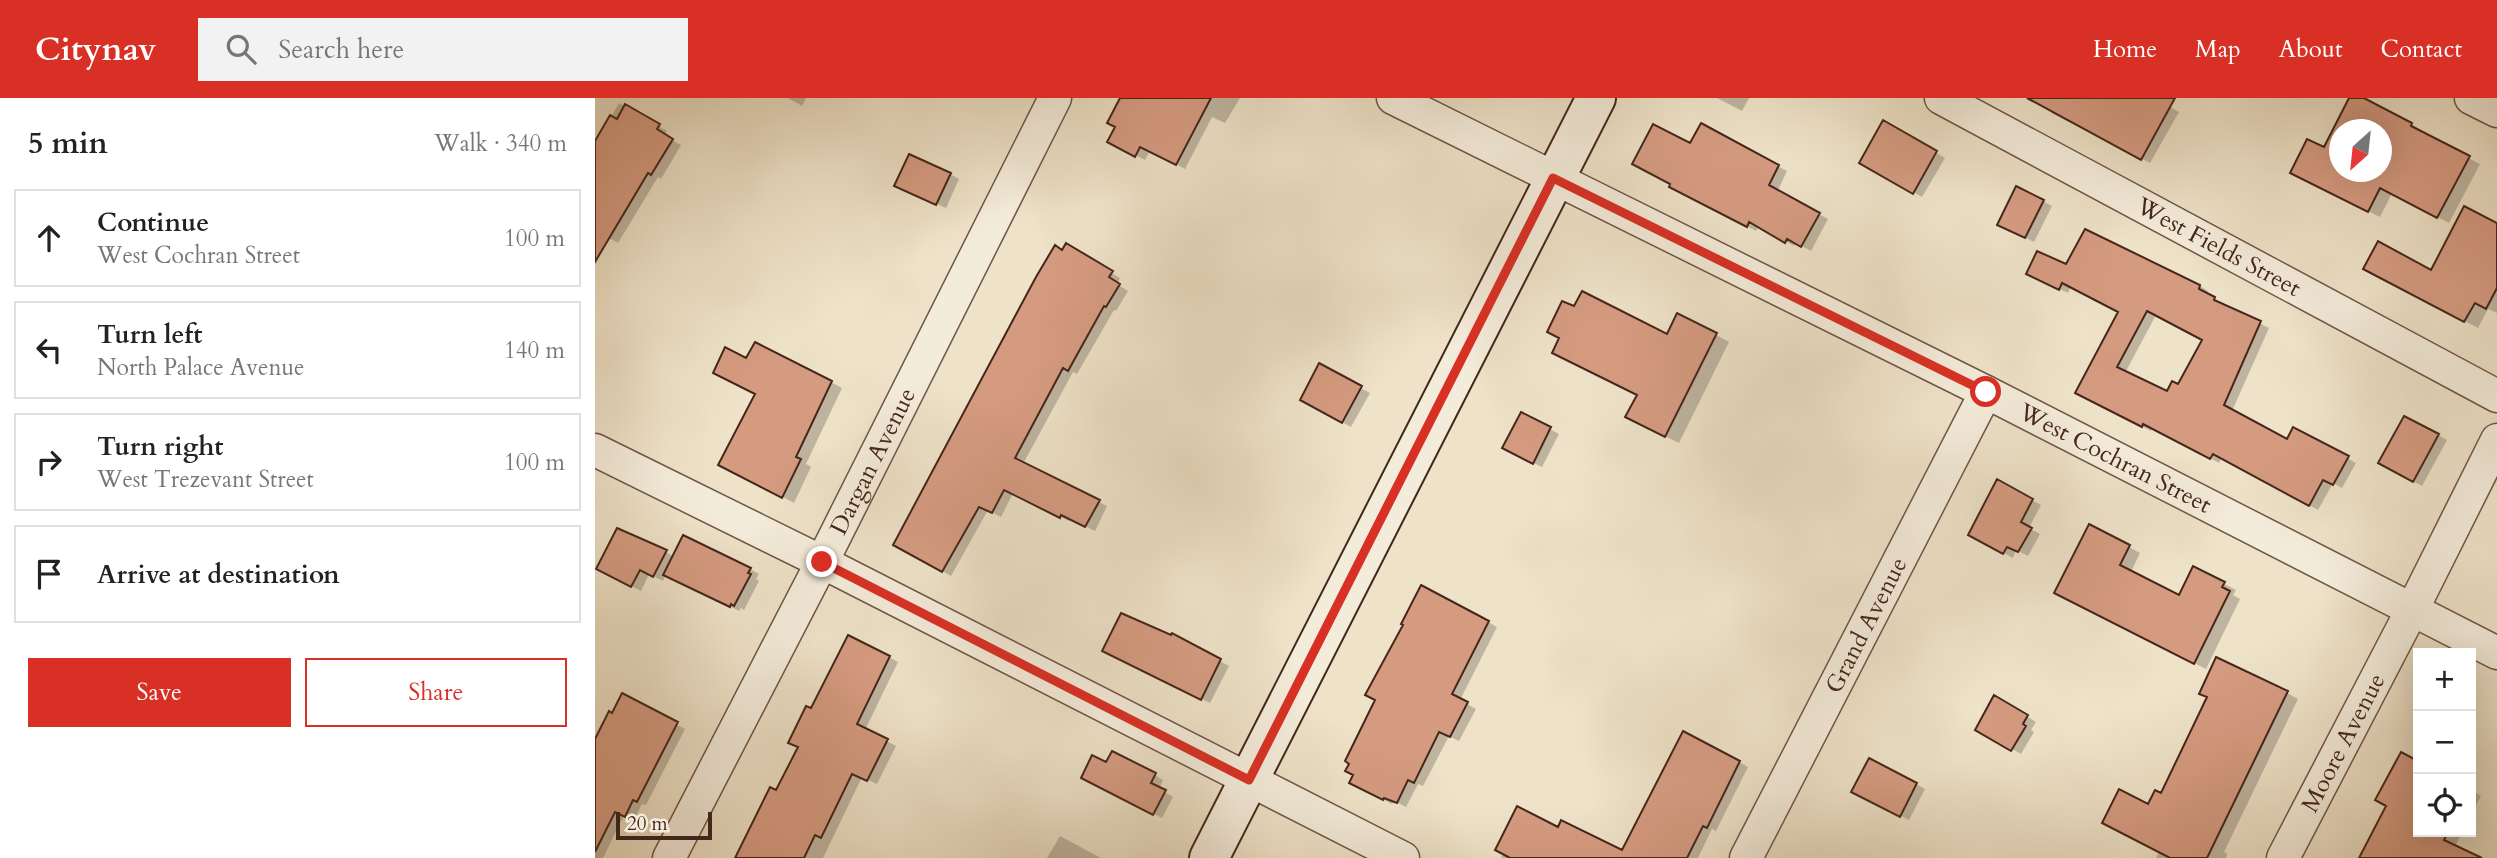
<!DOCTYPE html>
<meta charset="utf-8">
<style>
:root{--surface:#fff;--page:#f2f2f2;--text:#222;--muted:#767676;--line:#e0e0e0;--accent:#d93025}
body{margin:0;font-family:Cardo,serif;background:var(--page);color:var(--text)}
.controls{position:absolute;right:21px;bottom:21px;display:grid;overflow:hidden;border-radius:0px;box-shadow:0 7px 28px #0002}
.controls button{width:63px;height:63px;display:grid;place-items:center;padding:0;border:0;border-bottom:2px solid var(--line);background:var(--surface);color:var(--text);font:35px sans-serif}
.compass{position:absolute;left:1734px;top:21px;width:63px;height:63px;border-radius:50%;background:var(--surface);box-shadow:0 7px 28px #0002;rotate:207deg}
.scale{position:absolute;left:21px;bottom:18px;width:96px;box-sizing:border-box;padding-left:7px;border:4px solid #45261b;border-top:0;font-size:19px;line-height:24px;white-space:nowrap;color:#45261b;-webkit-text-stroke:5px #f4ecdb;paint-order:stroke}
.stop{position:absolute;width:21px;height:21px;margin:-16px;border:5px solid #d93025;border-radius:50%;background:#fff}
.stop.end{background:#d93025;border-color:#fff;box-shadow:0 2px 7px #0008}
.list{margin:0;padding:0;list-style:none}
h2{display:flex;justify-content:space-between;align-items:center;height:91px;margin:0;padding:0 28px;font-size:30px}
h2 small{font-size:23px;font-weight:400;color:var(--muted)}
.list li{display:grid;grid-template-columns:46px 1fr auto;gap:21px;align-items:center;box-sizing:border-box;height:98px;margin:0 14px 14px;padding:0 14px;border:2px solid var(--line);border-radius:0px}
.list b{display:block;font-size:26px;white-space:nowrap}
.list p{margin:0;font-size:23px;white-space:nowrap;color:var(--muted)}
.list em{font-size:23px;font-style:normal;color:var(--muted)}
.actions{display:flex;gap:14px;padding:21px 28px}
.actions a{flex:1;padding:16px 0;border:2px solid var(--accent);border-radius:0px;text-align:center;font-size:24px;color:var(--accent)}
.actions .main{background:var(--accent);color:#fff}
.icon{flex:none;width:38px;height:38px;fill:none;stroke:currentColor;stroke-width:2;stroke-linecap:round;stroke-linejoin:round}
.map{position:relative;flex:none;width:1902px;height:760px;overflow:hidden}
header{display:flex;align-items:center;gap:42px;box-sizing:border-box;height:98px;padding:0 35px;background:var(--accent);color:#fff}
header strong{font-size:33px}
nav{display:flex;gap:38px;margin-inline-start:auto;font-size:24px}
.search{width:490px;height:63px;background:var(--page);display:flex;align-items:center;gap:18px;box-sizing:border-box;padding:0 24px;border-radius:0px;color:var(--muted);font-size:26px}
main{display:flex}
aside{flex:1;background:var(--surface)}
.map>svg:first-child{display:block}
.shadow{fill:#0003;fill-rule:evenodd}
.building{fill:#d59b81;stroke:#45261b;stroke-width:2;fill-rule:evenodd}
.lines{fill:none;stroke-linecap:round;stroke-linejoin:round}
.street-casing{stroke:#6f5546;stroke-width:35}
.secondary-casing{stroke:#45261b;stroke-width:42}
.street{stroke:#f4ecdb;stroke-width:32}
.secondary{stroke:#f4ecdb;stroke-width:38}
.route{stroke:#d93025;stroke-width:9}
.labels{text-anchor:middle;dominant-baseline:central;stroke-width:5;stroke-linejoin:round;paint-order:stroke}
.street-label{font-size:24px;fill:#45261b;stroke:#f4ecdb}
</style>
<header>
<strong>Citynav</strong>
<div class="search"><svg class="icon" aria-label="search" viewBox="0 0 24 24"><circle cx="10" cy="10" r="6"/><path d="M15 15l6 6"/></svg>Search here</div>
<nav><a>Home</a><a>Map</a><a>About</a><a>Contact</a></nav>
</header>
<main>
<aside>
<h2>5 min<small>Walk · 340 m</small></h2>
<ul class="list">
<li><svg class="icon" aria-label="ahead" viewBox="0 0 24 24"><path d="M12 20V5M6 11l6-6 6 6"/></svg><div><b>Continue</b><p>West Cochran Street</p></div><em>100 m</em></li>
<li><svg class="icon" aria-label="left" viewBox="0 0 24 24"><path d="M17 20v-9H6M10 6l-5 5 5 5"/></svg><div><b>Turn left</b><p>North Palace Avenue</p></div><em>140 m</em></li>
<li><svg class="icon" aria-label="right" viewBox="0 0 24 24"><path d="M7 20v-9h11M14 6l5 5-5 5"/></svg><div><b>Turn right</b><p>West Trezevant Street</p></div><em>100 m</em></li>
<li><svg class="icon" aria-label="arrive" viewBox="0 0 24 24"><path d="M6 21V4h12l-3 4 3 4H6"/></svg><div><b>Arrive at destination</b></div></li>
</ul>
<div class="actions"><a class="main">Save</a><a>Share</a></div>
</aside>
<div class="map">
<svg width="1902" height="760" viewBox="0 0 1902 760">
<rect width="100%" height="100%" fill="#eee2c8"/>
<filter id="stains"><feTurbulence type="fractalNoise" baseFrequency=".00286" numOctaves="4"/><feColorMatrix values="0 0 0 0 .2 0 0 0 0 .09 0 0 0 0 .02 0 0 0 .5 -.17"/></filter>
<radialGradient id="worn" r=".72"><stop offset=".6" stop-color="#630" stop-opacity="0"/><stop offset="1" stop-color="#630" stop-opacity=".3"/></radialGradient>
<path class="shadow" d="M193,0H211L207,8Z
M535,0H645L630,25L617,19L590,71L555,52L550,62L523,48Z
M1122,0H1154L1147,13Z
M1456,0H1560L1584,14L1555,65L1456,15L1458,9Z
M1756,0H1765L1816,26L1828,33L1827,36L1885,66L1854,125L1797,95L1785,119L1709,81L1730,52ZM1744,32H1786V74H1744Z
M24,5L72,33L69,38L86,47L66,81L63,79L23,145L0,132V55L2,43Z
M1289,25L1350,60L1327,99L1266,64Z
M1106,27L1192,73L1182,94L1233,121L1216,153L1201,145L1199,148L1164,128L1161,133L1085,93L1096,47Z
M355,76L364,81L351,110L310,92Z
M1448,103L1457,108L1439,144L1413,131Z
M1902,127V215L1893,211L1883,230L1783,178L1836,174Z
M480,153L525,180L522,186L533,193L521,213L519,212L482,276L478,274L428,366L512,408L500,433L476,421L474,423L418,395L406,419L393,412L356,478L300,446L468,154Z
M1472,169L1605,188L1613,193L1611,197L1628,205L1627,207L1674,230L1637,313L1692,344L1699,331L1761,365L1747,390L1738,385L1723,412L1627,359L1624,365L1557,329L1556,333L1491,299L1525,214L1476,188L1473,195L1442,181ZM1561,217L1609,242L1584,288L1573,295L1530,275Z
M1121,237L1134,244L1084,345L1045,326L1043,297L1072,238Z
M152,262L236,284L247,290L211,366L216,369L199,405L137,372L162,296Z
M725,268L775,295L756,329L707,302Z
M927,316L964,336L947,369L918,355Z
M1843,337L1852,342L1827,388L1785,365Z
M1403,384L1446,407L1434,430L1445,436L1433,458L1421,452L1418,460L1375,436Z
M1534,449L1545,455L1536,474L1584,499L1599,470L1641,492L1638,497L1645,501L1611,571L1473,501Z
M71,454L79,459L155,471L164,476L161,481L164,483L149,512L146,510L144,513L71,476L68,483L54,476L46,493L12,475Z
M893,524L902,529L865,602L881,611L864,643L854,638L828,688L823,686L811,709L799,703L797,706L765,690Z
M578,537L634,568L615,605L518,558L577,540Z
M294,559L303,564L270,632L301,648L282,686L267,679L228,760H142L182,695L205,649L216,612Z
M1692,595L1703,601L1629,754L1632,756L1631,760H1561L1564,754L1553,708Z
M28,598L90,631L51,707L47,706L39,722L29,717L8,760H0V652Z
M1400,600L1441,624L1436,632L1439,634L1426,656L1382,631Z
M1807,656L1823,665V734H1867L1860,749L1866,760H1766L1793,708Z
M1144,664L1153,669L1121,733L1117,731L1103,760H906L909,755L964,731L1028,754Z
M512,667L560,677L568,682L564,691L578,699L567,720L497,685Z
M1321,686L1330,691L1314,722L1267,698Z
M1876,692L1886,698L1876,717Z
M465,738L506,760H452Z"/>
<path class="building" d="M525,0H616L581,67L545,49L540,59L512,44L520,29L512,25Z
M1432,0H1580L1546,62Z
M1754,0H1769L1817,25L1816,28L1875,58L1842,120L1785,90L1773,114L1695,75L1712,41L1729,49ZM1745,32H1787V74H1745Z
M30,6L65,26L62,31L78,41L56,77L53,75L0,164V43L15,17L22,21Z
M1288,22L1342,53L1318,96L1264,65Z
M1106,25L1184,67L1174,87L1225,115L1206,149L1192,141L1190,145L1154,124L1152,129L1074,89L1075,86L1037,66L1058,26L1095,45Z
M314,56L356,75L341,107L299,88Z
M1421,88L1449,102L1430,140L1402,127Z
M1869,108L1902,125V190L1891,211L1880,205L1869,224L1768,171L1783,143L1836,172Z
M1490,131L1605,187L1604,191L1620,199L1619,202L1666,223L1629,307L1692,341L1698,329L1754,358L1738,387L1728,382L1714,408L1618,356L1615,361L1548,326L1547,329L1480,295L1523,214L1467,185L1464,192L1431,176L1442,153L1471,166ZM1552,213L1607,242L1583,286L1577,283L1572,293L1522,269Z
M471,145L518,173L514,179L525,186L511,209L509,208L473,273L468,270L420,360L505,402L490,429L466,417L465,420L409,392L397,415L384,409L347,474L298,447L441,179L460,147L467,152Z
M987,193L1072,236L1082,215L1122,235L1070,339L1030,319L1042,297L957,255L964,240L952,234L967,203L979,208Z
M160,244L237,283L201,359L206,361L187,400L123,367L160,296L118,275L130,249L151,260Z
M724,265L767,288L747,325L705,302Z
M926,314L956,329L938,366L907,350Z
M1809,318L1844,336L1818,384L1783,365Z
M1402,381L1438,401L1426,424L1437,430L1423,454L1412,449L1408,456L1373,437Z
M1494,426L1535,447L1525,467L1584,497L1598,468L1630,484L1627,489L1635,493L1599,566L1459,495Z
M22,430L72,452L58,479L45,472L36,489L1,471Z
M88,437L156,470L153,475L156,476L139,508L136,506L135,509L68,477Z
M826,487L894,523L857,596L873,604L855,639L844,634L819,685L813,682L802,705L789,700L788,702L754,685L758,677L750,673L754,666L750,663L780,602L770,597L808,527L806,526Z
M526,515L576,537L577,535L626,561L606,602L507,553Z
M253,537L295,558L262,626L293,641L272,683L257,676L226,740L220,737L209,760H140L175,689L181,692L203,649L193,645L211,608L216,610Z
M1621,559L1693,593L1612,760H1575L1507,725L1524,691L1553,706L1560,692L1566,695L1612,599L1604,596Z
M27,595L83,624L42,704L38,702L30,719L20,714L0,754V641L14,613L17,615Z
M1399,597L1433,617L1428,626L1431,628L1416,653L1380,632Z
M1088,633L1145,663L1112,730L1108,728L1092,760H915L900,752L922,708L963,729L966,722L1027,752Z
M517,653L561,675L556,685L571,692L558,717L486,680L497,657L511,664Z
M1806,654L1823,663V734H1853L1849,742L1887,760H1764L1791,708L1780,702Z
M1274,660L1322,685L1305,719L1256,694Z"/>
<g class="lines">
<g class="street-casing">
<g id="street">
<path id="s1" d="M798,0L1391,294L1902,555"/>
<path id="s2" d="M1346,0L1902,298"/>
<path d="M1876,0L1902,13"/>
<path d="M0,352L227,464L808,760"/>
<path id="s3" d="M74,760L227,464L460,0"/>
<path id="s4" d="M1151,760L1391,294"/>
<path id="s5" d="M1688,760L1817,512L1902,342"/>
</g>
</g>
<g class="secondary-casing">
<path id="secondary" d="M614,760L1001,0"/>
</g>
<use href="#street" class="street"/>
<use href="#secondary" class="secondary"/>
</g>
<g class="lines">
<path class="route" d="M227,464L654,682L958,80L1391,294"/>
</g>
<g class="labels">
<g class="street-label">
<text stroke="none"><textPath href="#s2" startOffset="315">West Fields Street</textPath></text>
<text stroke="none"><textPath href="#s1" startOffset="807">West Cochran Street</textPath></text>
<text stroke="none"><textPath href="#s3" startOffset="446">Dargan Avenue</textPath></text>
<text stroke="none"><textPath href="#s4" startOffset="262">Grand Avenue</textPath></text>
<text stroke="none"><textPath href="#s5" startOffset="130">Moore Avenue</textPath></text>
</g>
</g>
<rect width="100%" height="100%" filter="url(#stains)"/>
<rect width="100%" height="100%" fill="url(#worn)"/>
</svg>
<div class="controls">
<button>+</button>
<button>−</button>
<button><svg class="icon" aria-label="locate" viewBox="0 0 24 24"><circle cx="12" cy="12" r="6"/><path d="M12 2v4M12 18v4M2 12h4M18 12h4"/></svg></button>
</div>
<svg class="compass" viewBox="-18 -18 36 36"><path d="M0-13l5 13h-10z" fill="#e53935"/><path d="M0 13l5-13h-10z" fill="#767676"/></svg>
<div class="scale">20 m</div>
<div class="stop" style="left:1391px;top:294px"></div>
<div class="stop end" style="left:227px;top:464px"></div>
</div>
</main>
